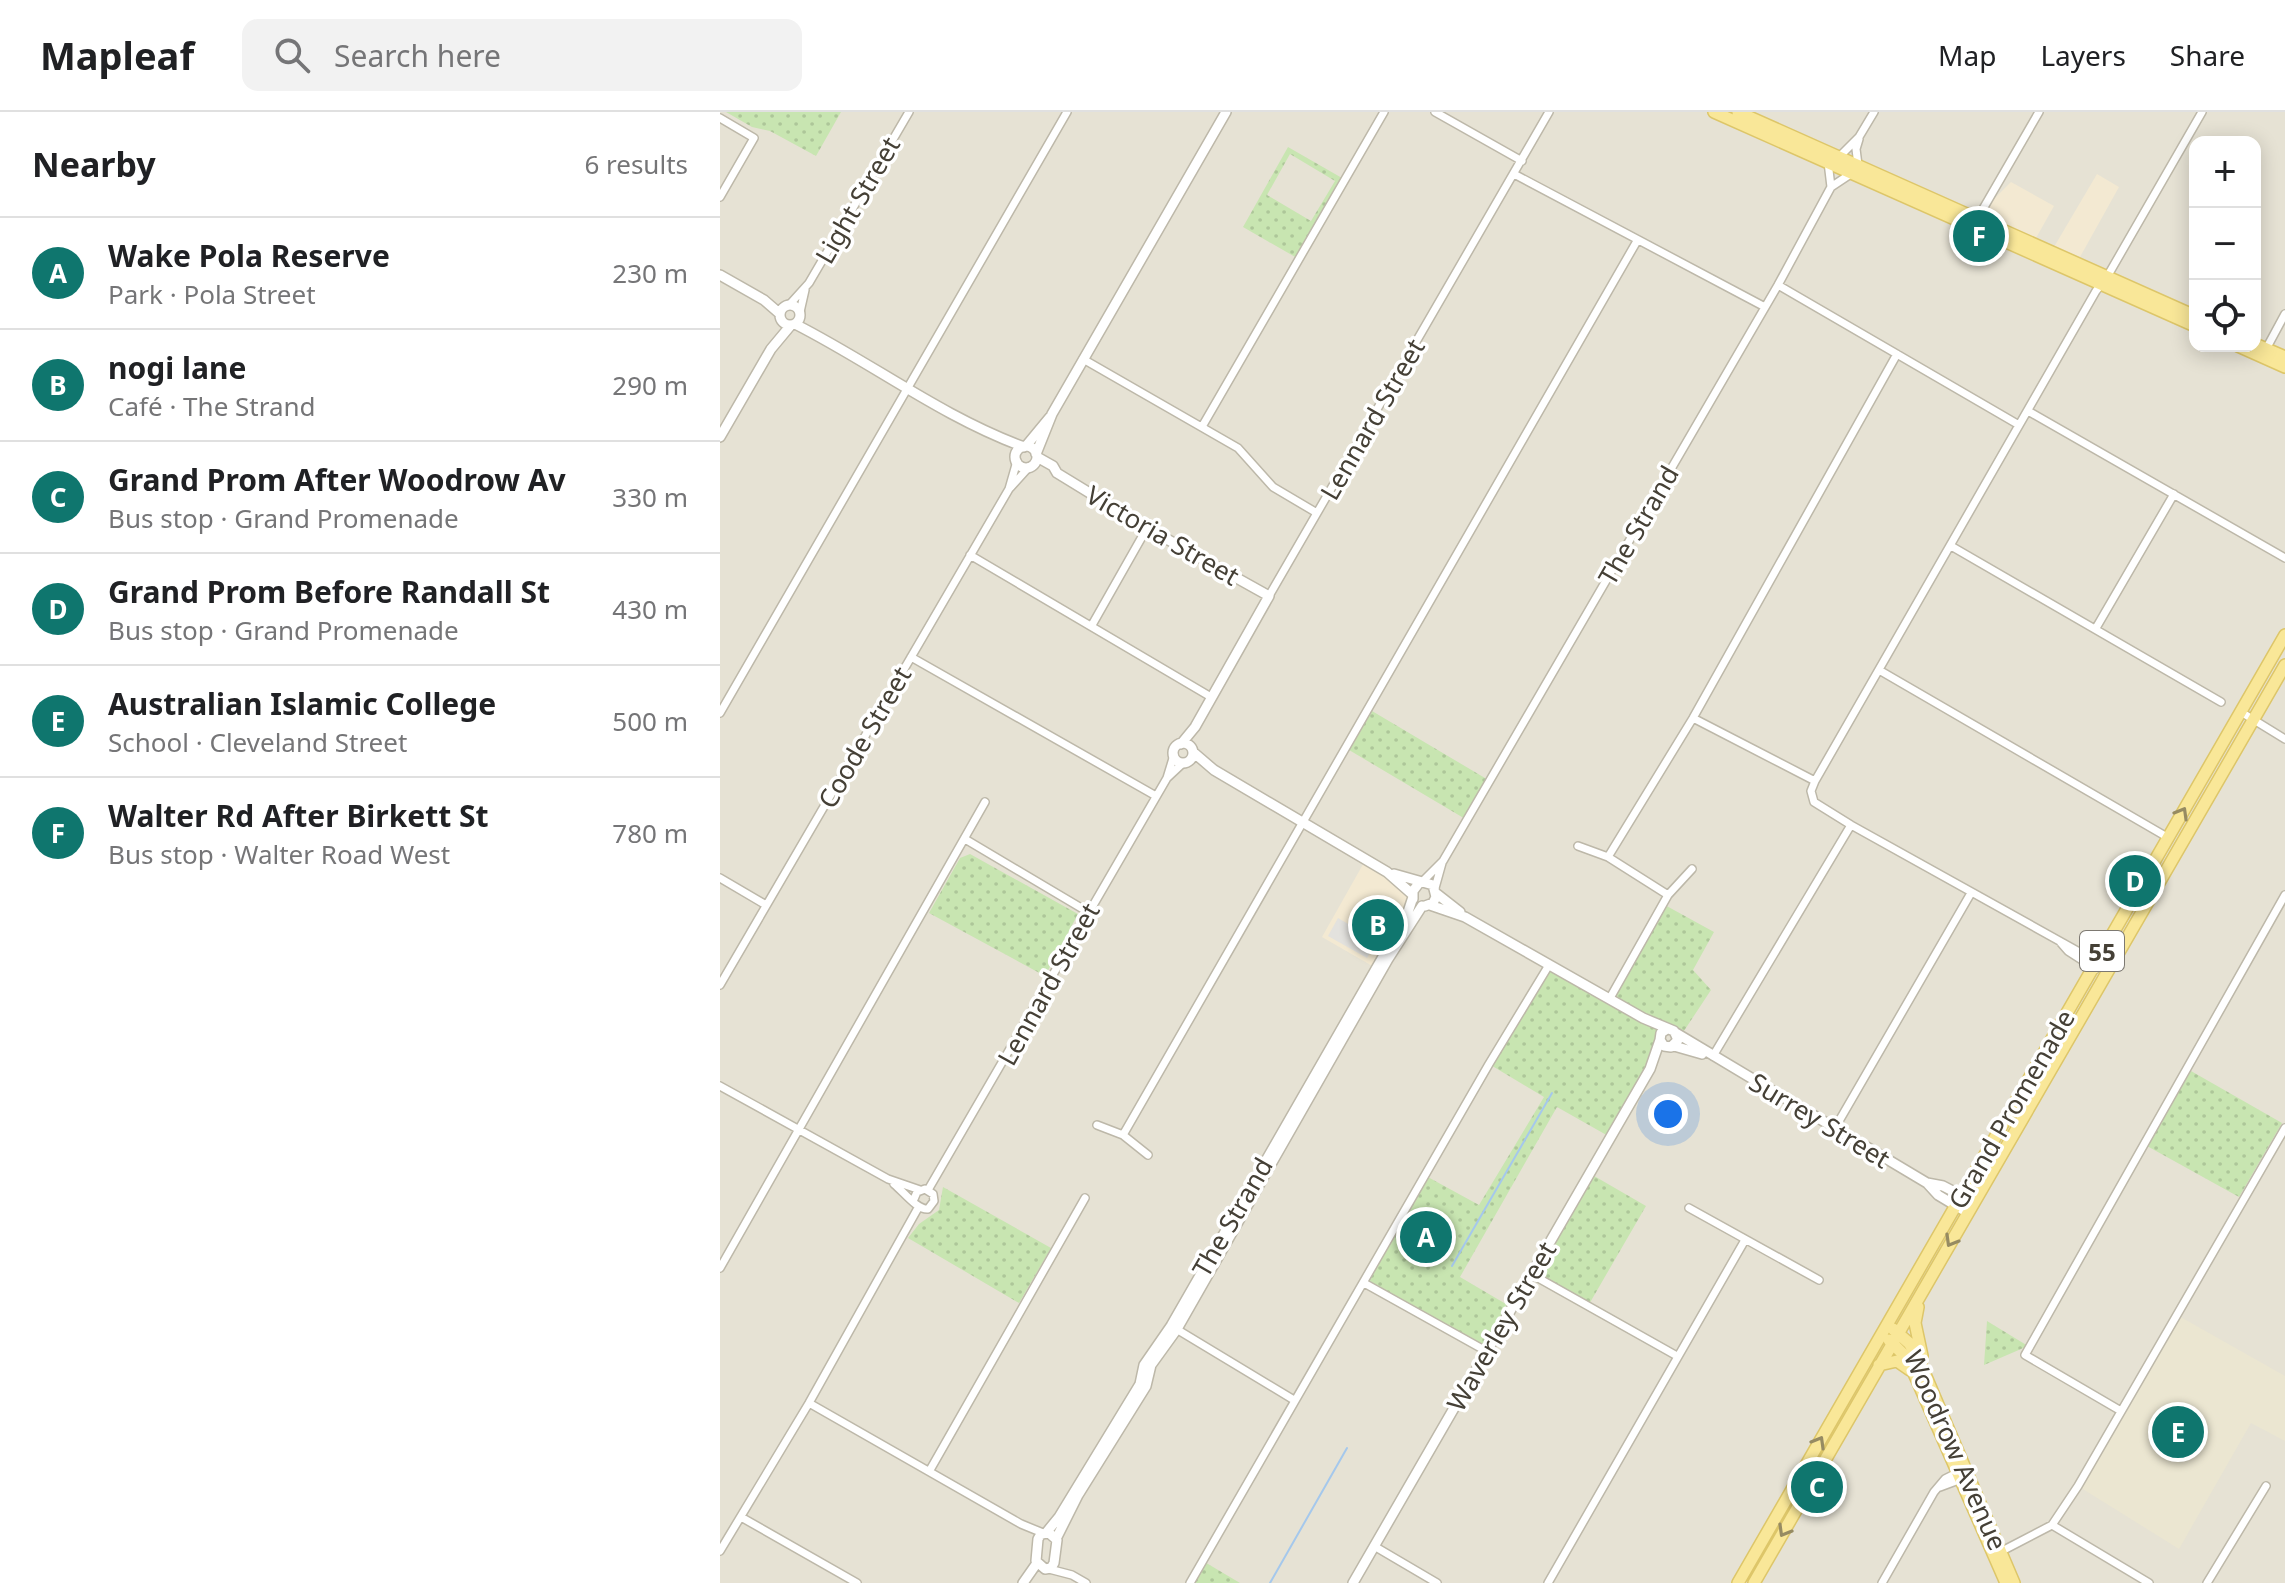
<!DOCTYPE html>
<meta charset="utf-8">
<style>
:root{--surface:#fff;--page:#f2f2f2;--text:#202124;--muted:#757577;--line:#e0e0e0;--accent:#0f766e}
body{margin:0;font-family:"Noto Sans",sans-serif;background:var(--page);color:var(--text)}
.controls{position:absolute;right:24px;top:24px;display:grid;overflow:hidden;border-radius:16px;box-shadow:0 4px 20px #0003}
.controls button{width:72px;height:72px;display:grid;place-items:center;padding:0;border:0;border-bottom:2px solid var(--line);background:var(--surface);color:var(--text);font:40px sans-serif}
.you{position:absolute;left:948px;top:1002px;width:28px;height:28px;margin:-20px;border:6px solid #fff;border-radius:50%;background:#1a73e8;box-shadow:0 0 0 12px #1a73e833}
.badge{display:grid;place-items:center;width:52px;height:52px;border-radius:50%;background:var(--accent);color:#fff;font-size:26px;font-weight:700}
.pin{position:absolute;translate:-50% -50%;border:4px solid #fff;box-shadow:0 2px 8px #0006}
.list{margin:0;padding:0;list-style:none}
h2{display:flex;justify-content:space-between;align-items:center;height:104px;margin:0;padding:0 32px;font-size:34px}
h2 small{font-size:26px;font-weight:400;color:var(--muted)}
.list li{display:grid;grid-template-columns:52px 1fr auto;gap:24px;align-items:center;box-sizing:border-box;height:112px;padding:0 32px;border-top:2px solid var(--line)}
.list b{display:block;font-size:30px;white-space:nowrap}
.list p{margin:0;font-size:26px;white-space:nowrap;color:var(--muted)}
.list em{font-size:26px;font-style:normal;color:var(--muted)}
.icon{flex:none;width:44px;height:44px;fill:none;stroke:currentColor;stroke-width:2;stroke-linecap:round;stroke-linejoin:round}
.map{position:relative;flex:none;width:1565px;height:1471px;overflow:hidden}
header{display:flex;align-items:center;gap:48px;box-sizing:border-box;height:112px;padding:0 40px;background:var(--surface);border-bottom:2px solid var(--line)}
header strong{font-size:38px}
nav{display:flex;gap:44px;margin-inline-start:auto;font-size:28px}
.search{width:560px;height:72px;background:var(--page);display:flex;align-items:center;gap:20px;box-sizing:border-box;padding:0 28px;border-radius:16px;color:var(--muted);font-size:30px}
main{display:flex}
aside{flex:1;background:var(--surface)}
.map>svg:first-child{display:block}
.residential{fill:#e6e2d4;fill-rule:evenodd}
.commercial{fill:#f3e9d2}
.education{fill:#ebe6d1}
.grass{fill:url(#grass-dots);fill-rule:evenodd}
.parking{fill:#e3e2de}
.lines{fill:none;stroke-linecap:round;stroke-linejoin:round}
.stream{stroke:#a5c8ec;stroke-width:2}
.minor-casing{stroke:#bdb8a9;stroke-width:10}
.tertiary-casing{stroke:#bdb8a9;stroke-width:12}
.primary-casing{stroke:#ddc669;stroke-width:14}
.minor{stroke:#fff;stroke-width:7}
.tertiary{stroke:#fff;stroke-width:9}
.primary{stroke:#f9e798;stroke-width:11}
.oneway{stroke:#968b62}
.labels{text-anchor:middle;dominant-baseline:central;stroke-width:7;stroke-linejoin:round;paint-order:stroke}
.shield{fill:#fff;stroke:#7d7972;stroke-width:2}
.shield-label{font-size:24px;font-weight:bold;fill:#454036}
.street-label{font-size:26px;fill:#454036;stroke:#fff}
</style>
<header>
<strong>Mapleaf</strong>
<div class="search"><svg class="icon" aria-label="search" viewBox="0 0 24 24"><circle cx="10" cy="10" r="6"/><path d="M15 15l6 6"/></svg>Search here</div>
<nav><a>Map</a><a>Layers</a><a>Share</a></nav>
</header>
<main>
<aside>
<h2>Nearby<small>6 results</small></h2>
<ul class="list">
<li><span class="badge">A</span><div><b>Wake Pola Reserve</b><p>Park · Pola Street</p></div><em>230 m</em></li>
<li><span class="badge">B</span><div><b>nogi lane</b><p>Café · The Strand</p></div><em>290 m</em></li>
<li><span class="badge">C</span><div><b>Grand Prom After Woodrow Av</b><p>Bus stop · Grand Promenade</p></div><em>330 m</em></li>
<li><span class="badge">D</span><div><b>Grand Prom Before Randall St</b><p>Bus stop · Grand Promenade</p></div><em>430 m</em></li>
<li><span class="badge">E</span><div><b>Australian Islamic College</b><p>School · Cleveland Street</p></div><em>500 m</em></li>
<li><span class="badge">F</span><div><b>Walter Rd After Birkett St</b><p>Bus stop · Walter Road West</p></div><em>780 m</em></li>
</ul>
</aside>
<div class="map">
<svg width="1565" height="1471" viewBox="0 0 1565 1471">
<defs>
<pattern id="grass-dots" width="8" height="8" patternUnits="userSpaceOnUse" patternTransform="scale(2)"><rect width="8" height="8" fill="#c8e5b1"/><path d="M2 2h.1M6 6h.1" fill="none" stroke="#adc699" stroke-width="1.8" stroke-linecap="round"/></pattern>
</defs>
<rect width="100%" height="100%" fill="#f2f0e6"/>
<path class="residential" d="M0,0H1565V1471H0ZM1475,30H1535V234H1475Z"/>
<path class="commercial" d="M1377,62L1399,75L1360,145L1334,135Z
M1291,70L1334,94L1316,126L1260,101Z
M646,747L694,776L688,787L699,792L661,859L602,825Z"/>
<path class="education" d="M1457,1203L1565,1264V1329L1531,1311L1459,1437L1358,1374Z"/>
<path class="grass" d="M6,0H121L96,44L50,19L32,15Z
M568,35L622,66L577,146L523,115ZM570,42L615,69L591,109L547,83Z
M647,596L770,669L747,708L624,635Z
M250,742L358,802L325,864L209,801L240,746Z
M943,792L994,820L973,858L991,878L956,931L958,924L943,919L944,934L890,1025L837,995L740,1165L791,1195L766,1239L644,1171L706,1064L759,1093L824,985L769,952L829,853L890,886Z
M1471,959L1562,1011L1519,1085L1427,1034Z
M869,1061L926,1094L868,1194L811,1162Z
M223,1075L331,1136L299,1191L188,1126L199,1112L219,1098Z
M1267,1209L1308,1234L1264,1253Z
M483,1449L520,1471H470Z"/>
<path class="parking" d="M618,806L657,829L647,846L608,824Z"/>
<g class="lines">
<path class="stream" d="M732,1154L832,981
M550,1471L627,1336"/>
<g class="minor-casing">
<path id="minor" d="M715,0L802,49
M0,6L34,26L0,85
M1119,45L1139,25L1154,0
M1108,50L1111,75
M1138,53L1136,37L1139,27
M794,62L1045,195
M1256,109L1319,0
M1058,173L1299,313
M70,192L89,171L189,0
M80,200L85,178
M1545,239L1565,202
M363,247L518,336L553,375L597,401
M1308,299L1565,446
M483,313L664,0
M290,376L309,355
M1231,434L1501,590
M250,443L491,585
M549,484L829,0
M372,513L427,416
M1376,516L1454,382
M191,545L436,684
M1159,558L1447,725
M1521,600L1565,627
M0,601L347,0
M973,606L1095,669
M447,666L463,651
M245,727L368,800
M858,734L888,745
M0,766L46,793
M703,769L723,749L1058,173L1111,75L1132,61
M715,776L722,751
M948,783L972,757
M1341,831L1348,839L1376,857
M1388,856L1131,713L1094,690L1091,679L1095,669L1376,179L1387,165L1482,0
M0,873L289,377L297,349
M890,886L948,783L888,745L973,606L1177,242
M993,944L1131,713
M0,974L168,1067L200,1078
M377,1013L403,1023L428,1043
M1115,1016L1251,781
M403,1023L917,129
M174,1072C184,1080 197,1098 208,1097L214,1089L213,1082L205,1077L197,1080L194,1087
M208,1078L447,666L454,643
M969,1096L1099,1168
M0,1156L265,690
M811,1162L957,1244
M644,1171L766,1239
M453,1215L574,1288
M89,1291L301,1412L323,1421
M1401,1299L1305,1243L1565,783
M210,1358L365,1086
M1220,1375L1244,1366
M21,1405L137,1471
M1332,1413L1429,1471
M654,1434L717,1471
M0,1439L89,1291L198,1096
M1282,1439L1332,1413L1358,1374L1565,1016
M329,1457L352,1463L366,1471
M470,1471L769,952L829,853
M828,1471L1025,1128
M1162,1471L1214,1380L1225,1367L1239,1360
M1487,1471L1546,1374"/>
</g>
<g class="tertiary-casing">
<path id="tertiary" d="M0,163L44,188L59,201
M60 203a10 10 0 1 1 20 0a10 10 0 1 1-20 0Z
M75,212C152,251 222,305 304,335
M0,325L51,237L71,213
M306,334L330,305
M295 345a11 11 0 1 1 22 0a11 11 0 1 1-22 0Z
M316,342L332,302L506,0
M317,345L333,354L337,361L427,416L549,484L475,615L461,632
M453 641a10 10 0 1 1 20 0a10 10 0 1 1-20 0Z
M473,640L494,658L667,760L692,782
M674,762L713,773L716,785L713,791L705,794
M717,782L740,800
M693,787V779L699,771
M710,793L745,805L923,906L954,919L958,928L951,935L944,934L940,928L941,921L947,917
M956,921L1207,1071L1218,1083L1248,1101
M954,934L982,942
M1207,1071L1223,1074L1254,1090
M326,1421L339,1405L420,1272L424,1253L451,1214L687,803L693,785
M329,1421L337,1428L334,1451L331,1456L325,1457L316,1449L318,1427L321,1422Z
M336,1427L358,1383L426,1274L431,1253L457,1217L668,847L702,794
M303,1471L317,1451
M633,1471L930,957L940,928"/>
</g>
<g class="primary-casing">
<path id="primary" d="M994,0L1475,214
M1018,0L1475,204
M1535,232L1565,245
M1518,234L1565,255
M1198,1195L1195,1211L1202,1244
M1173,1217L1189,1231L1198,1246L1294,1471
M1169,1228L1187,1246L1197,1268L1286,1471
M1159,1253L1177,1249L1190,1258
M1018,1471L1565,523
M1034,1471L1565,553"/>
</g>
<use href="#minor" class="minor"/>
<use href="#tertiary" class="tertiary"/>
<use href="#primary" class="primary"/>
</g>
<defs><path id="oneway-chevron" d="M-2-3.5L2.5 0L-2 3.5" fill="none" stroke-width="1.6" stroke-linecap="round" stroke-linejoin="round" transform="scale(2)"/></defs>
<g class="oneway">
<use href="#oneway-chevron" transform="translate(1462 701) rotate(-60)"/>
<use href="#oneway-chevron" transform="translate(1231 1129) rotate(120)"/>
<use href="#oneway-chevron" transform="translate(1099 1330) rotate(-60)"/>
<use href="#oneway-chevron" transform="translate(1064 1419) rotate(120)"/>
</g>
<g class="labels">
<rect class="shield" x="1360" y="819" width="44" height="40" rx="6"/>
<g class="shield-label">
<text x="1382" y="839">55</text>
</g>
<g class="street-label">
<text transform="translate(137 88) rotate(-60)">Light Street</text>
<text transform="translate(652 307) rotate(-60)">Lennard Street</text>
<text transform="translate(918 413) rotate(-60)">The Strand</text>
<text transform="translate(443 423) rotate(30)">Victoria Street</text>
<text transform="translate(144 625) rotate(-60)">Coode Street</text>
<text transform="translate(328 872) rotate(-61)">Lennard Street</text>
<text transform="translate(1291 997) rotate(-60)">Grand Promenade</text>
<text transform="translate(1100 1008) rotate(31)">Surrey Street</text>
<text transform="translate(512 1105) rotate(-60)">The Strand</text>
<text transform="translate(781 1214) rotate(-60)">Waverley Street</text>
<text transform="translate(1236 1338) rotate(66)">Woodrow Avenue</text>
</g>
</g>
</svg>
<div class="controls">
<button>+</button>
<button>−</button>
<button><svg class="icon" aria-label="locate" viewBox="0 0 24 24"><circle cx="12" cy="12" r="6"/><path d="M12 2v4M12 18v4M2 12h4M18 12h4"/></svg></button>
</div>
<div class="you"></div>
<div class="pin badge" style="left:706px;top:1125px">A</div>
<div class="pin badge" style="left:658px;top:813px">B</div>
<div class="pin badge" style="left:1097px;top:1375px">C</div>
<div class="pin badge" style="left:1415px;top:769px">D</div>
<div class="pin badge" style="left:1458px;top:1320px">E</div>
<div class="pin badge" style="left:1259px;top:124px">F</div>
</div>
</main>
